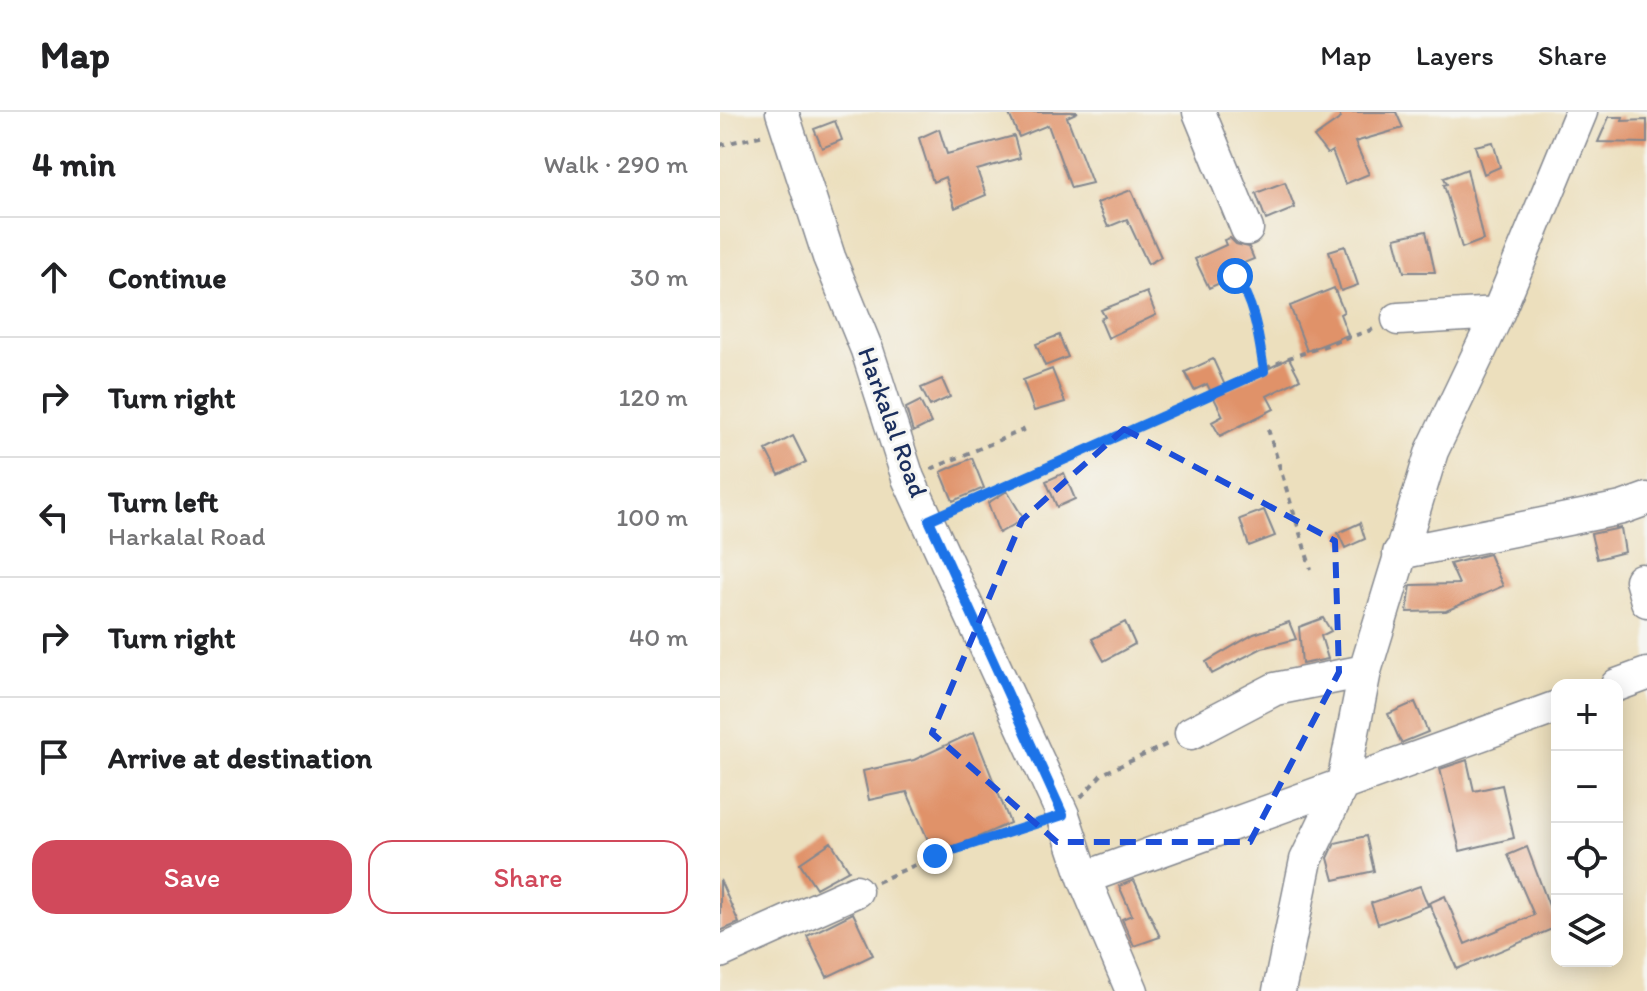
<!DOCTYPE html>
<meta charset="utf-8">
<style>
:root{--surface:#fff;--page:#f6f6f6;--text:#202124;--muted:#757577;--line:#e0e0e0;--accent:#d1495b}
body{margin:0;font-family:Itim,sans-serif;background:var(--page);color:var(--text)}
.controls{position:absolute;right:24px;bottom:24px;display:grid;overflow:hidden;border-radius:16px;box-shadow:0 4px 20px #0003}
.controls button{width:72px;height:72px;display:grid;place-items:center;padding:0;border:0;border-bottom:2px solid var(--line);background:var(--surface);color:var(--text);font:40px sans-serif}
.stop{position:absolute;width:24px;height:24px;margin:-18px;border:6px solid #1a73e8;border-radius:50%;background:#fff}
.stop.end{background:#1a73e8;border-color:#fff;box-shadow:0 2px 8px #0008}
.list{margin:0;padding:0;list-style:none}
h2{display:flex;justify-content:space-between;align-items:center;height:104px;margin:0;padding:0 32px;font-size:34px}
h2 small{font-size:26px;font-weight:400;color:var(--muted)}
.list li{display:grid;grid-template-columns:52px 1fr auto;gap:24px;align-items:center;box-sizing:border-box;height:120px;padding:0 32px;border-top:2px solid var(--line)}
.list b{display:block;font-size:30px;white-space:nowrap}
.list p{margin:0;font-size:26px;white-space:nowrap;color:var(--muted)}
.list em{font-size:26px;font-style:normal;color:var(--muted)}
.actions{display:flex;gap:16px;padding:24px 32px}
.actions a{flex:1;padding:18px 0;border:2px solid var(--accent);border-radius:24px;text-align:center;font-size:28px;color:var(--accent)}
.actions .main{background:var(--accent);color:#fff}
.icon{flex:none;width:44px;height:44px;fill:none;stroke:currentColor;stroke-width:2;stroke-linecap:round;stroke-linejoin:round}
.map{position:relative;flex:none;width:927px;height:879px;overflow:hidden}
header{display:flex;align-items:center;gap:48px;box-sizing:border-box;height:112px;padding:0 40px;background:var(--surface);border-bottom:2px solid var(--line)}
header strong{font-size:38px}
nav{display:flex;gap:44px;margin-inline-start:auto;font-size:28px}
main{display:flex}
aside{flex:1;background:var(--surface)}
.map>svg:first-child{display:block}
.building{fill:#e09269}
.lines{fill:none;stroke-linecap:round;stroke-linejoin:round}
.minor-casing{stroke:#84878e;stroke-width:35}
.path{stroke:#84878e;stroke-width:4;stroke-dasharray:6 6;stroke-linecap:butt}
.minor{stroke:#fff;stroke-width:32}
.route{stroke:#1a73e8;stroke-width:10}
.marked{fill:none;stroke:#1d4ed8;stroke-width:6;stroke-dasharray:16 10;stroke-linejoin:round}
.labels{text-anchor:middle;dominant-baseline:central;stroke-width:6;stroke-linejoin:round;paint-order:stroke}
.street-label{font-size:26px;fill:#1b2f5e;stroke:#f6f6f2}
</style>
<header>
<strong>Map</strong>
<nav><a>Map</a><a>Layers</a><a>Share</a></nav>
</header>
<main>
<aside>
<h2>4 min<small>Walk · 290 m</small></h2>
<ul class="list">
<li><svg class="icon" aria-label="ahead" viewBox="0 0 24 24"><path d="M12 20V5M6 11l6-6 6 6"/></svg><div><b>Continue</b></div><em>30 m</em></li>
<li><svg class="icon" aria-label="right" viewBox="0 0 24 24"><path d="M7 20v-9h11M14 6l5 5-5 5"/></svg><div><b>Turn right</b></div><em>120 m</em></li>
<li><svg class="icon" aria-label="left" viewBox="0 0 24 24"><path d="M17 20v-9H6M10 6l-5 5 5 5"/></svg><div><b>Turn left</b><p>Harkalal Road</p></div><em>100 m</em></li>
<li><svg class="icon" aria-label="right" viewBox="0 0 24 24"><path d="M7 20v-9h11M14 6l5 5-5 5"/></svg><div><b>Turn right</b></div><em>40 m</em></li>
<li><svg class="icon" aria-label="arrive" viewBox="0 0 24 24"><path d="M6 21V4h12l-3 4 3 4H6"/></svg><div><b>Arrive at destination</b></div></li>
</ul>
<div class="actions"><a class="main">Save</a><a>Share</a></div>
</aside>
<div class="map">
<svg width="927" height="879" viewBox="0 0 927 879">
<rect width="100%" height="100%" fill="#f6f6f2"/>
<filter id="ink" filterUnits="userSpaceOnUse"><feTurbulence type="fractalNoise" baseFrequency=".0125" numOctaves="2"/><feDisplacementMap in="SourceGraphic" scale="16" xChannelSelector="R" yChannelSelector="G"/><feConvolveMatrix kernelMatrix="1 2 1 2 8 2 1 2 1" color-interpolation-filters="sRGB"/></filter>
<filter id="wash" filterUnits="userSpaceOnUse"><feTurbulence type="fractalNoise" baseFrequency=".006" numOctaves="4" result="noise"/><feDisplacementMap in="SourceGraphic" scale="32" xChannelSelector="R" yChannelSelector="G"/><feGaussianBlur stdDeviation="1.8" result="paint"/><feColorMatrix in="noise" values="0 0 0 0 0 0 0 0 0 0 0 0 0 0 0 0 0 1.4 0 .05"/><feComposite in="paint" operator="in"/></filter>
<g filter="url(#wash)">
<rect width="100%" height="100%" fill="#ecdfbd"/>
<g id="blocks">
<path class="building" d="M288,0H358L347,5L372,71L351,76L328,13L299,25Z
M618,0H676L683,16L635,30L649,62L625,72L612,39L607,42L594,25L621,6Z
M889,5H903L902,9L927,8V31L878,30Z
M115,9L122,28L102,36L94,17Z
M219,17L227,42L294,24L300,46L257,58L266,83L235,96L225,65L213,70L199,26Z
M773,30L780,55L764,62L755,34Z
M747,57L763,128L742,136L724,73L727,72L724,66Z
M565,70L575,96L546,108L536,81Z
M411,78L441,145L428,152L407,107L388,115L377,91Z
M706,119L715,160H684L675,126Z
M510,126L516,132L529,135L534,147L511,156L515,164L489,176L475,147L506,133L504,128Z
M625,134L638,173L621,179L609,139Z
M614,176L624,200L620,202L628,223L587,239L570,194Z
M427,180L436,203L388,226L380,207L385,205L381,198Z
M339,223L348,245L325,254L316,232Z
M569,246L580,267L547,284L554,297L500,324L492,310L503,304L487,272L474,278L465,260L493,247L507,278Z
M332,257L345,290L314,299L303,268Z
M222,267L230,285L210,294L201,276Z
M200,289L211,311L193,320L186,296Z
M73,324L86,350L59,363L46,338Z
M252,346L264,376L233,389L221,360Z
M344,361L355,387L337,395L326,369Z
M287,379L304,407L279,421L268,391Z
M544,398L555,424L529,434L520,407Z
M640,411L645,427L625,436L618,421Z
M901,416L905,440L877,447L871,422Z
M769,442L783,474L726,499L687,500L691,473L739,472L730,452Z
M603,506L611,519L601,524L608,547L582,552L579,515Z
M405,510L415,532L384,549L372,527Z
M569,510L576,527L542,536L492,562L486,550L534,522Z
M695,590L708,620L681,631L668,602Z
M254,620L290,711L215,744L187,680L149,688L143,659L194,648Z
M747,648L754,679L782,673L794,726L740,739L720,657Z
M646,724L654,759L614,768L608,746L615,731Z
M111,730L129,758L96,776L80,751Z
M807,735L837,815L737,857L709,791L725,784L745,832L814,803L788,743Z
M0,768L19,811L0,819Z
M414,768L440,825L414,834L402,807L412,803L399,774Z
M700,774L708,794L658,812L651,791Z
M133,801L153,843L107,865L87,824Z"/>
</g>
</g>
<g filter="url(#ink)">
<use href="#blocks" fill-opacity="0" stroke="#84878e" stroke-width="2"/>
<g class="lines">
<g class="minor-casing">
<path id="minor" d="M62,0L109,145L147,238L188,366L343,703L364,766L412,879
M479,0L527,117
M678,207L778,201
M679,441L902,396L927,387
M921,468L927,489
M897,573L927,562
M471,621L555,577L645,559
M364,766L837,595
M0,840L136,779
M559,879L586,748L623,671L645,559L712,339L778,201L861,0"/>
</g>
<path class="path" d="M0,33L44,23
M515,164C535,191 539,226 544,259
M548,317L591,457
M211,357L308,316
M229,400L569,246L654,217
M361,685L382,662L448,632
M157,770L215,744L321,710"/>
<use href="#minor" class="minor"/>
</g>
</g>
<g class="lines" filter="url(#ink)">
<path class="route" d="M215,744L343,703L209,408L544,259C539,227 535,191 515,164"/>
</g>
<path class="marked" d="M404,317L615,429L619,560L530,730H337L212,621L302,408Z"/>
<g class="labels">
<g class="street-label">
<text transform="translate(173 310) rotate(70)">Harkalal Road</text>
</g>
</g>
</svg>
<div class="controls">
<button>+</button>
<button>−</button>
<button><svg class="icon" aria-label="locate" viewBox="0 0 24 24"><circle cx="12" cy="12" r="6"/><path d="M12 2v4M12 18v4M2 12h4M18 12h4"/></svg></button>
<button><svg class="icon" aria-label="layers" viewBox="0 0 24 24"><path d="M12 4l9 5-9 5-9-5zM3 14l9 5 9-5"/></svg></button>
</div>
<div class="stop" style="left:515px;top:164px"></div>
<div class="stop end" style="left:215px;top:744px"></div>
</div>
</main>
